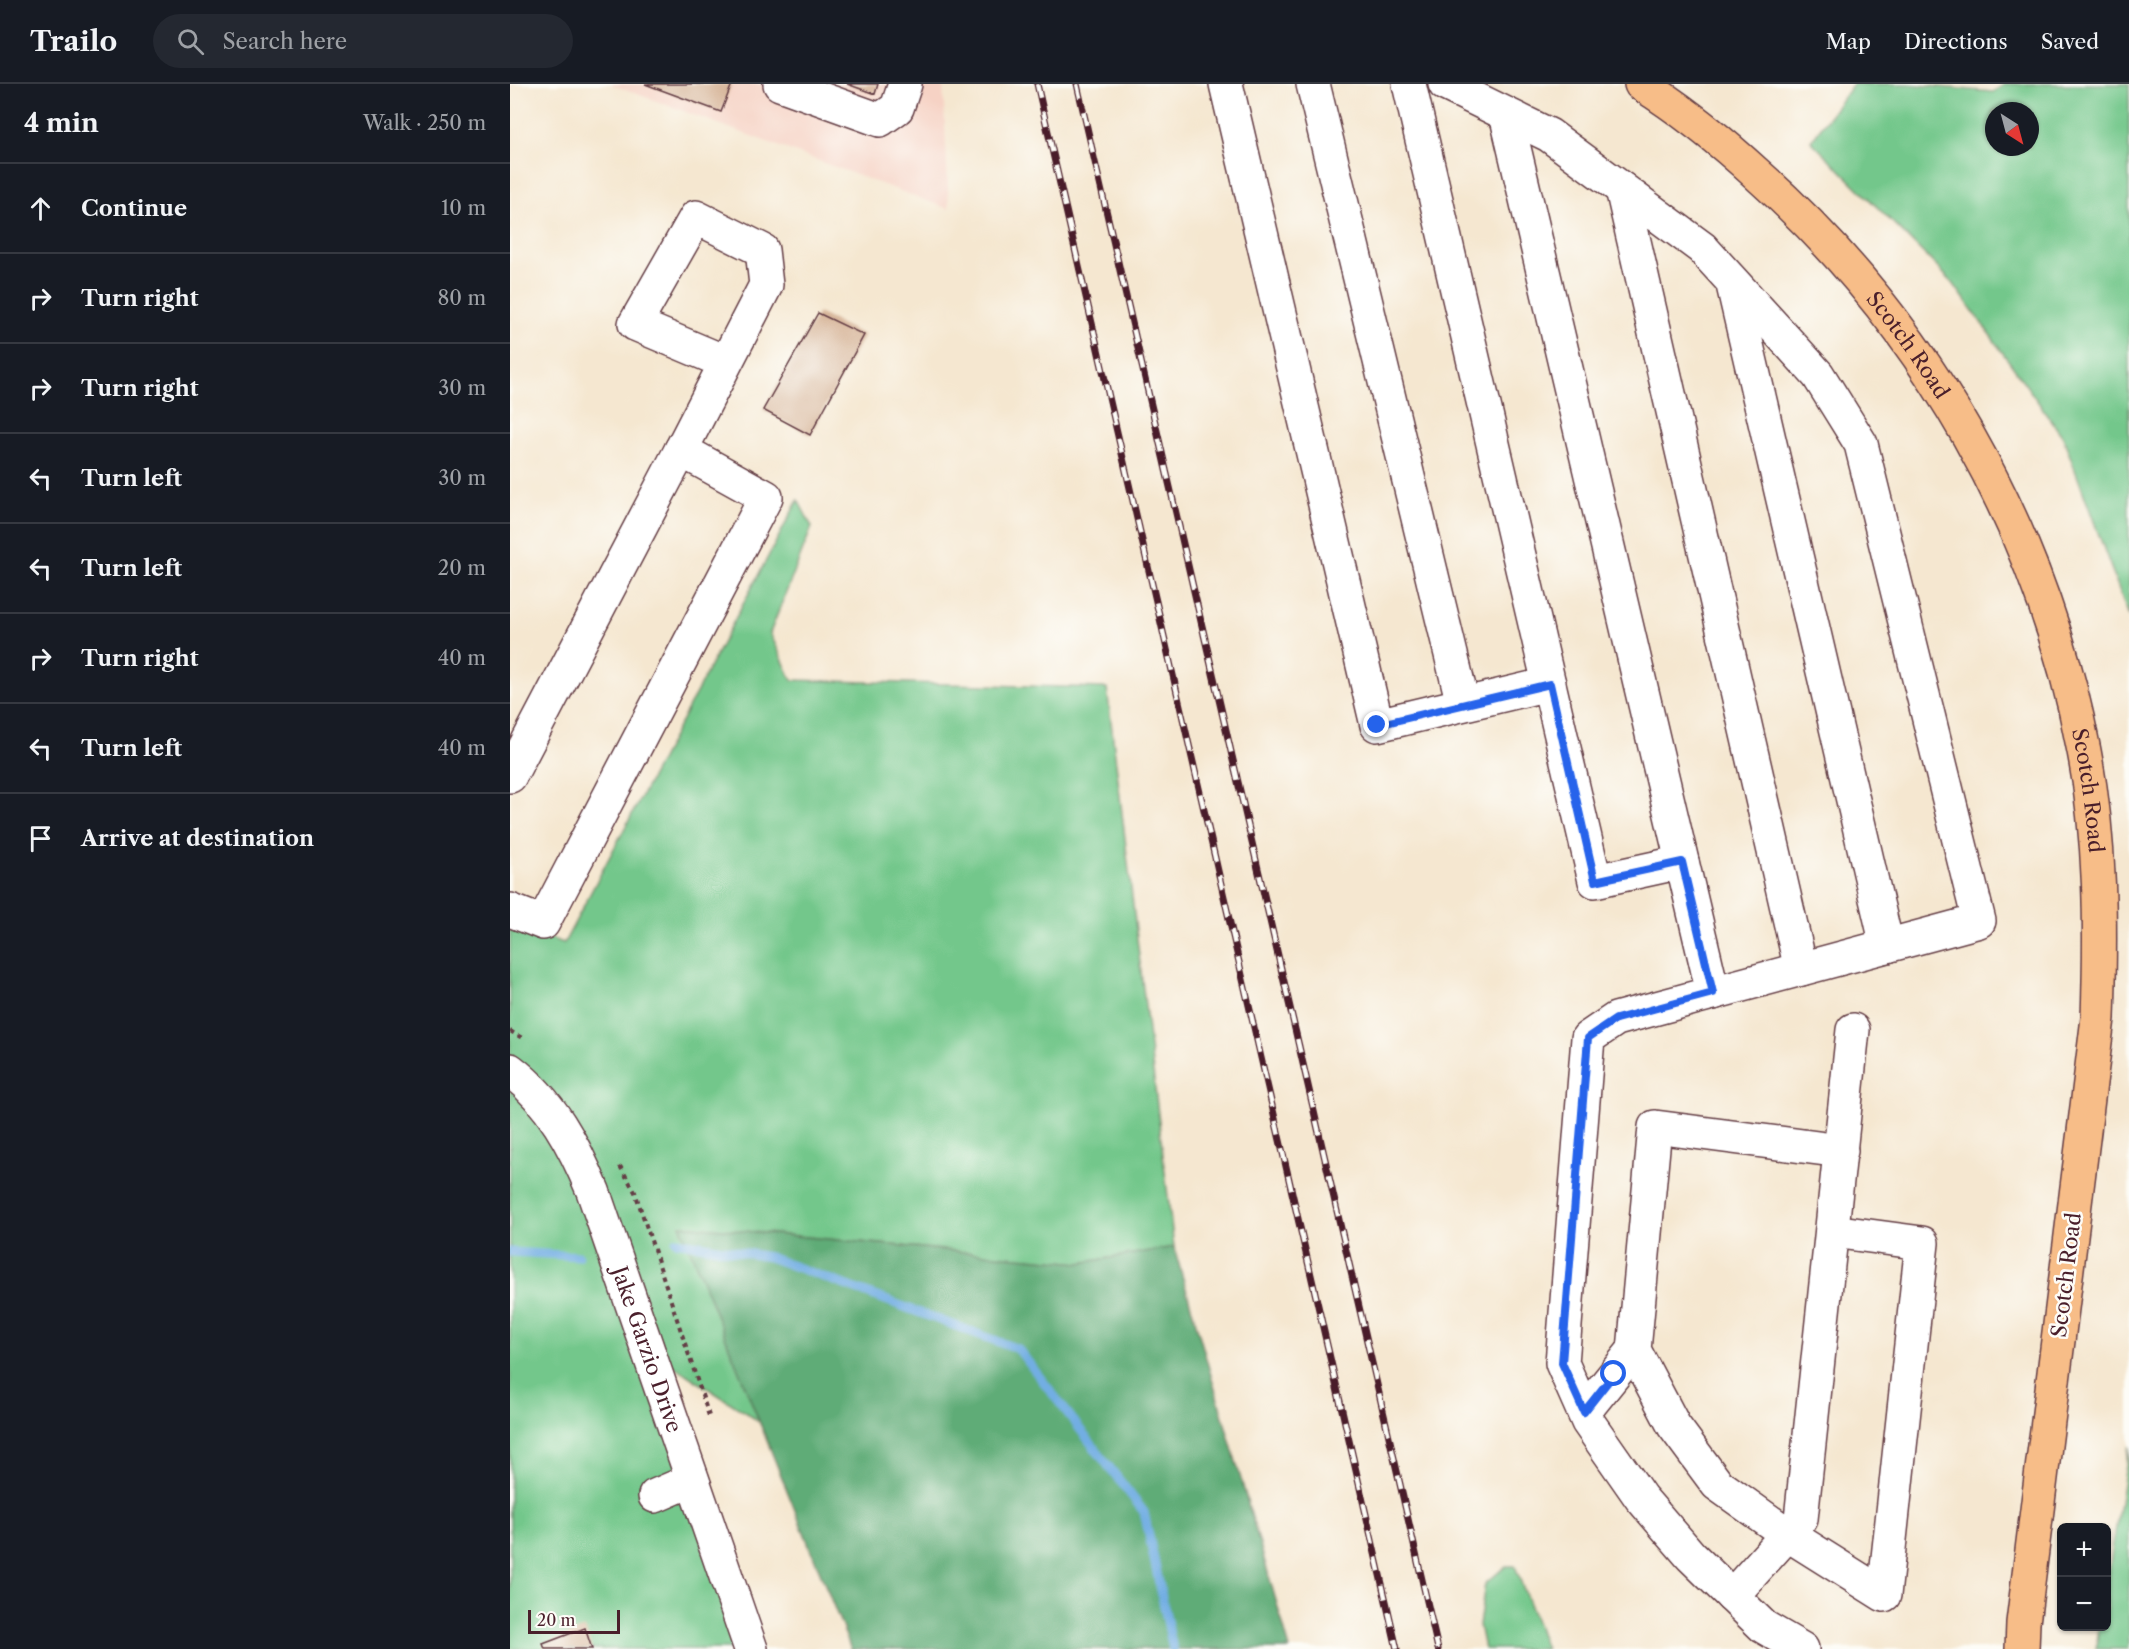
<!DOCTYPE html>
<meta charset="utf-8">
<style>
:root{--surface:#171b24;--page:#242831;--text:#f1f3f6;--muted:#9ea1a6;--line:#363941}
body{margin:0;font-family:"Libre Caslon Text",serif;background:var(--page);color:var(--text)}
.controls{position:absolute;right:18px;bottom:18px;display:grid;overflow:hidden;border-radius:9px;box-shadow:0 2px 4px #0004}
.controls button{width:54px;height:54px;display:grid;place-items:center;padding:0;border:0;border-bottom:2px solid var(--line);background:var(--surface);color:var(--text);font:30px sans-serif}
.compass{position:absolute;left:1475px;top:18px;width:54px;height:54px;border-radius:50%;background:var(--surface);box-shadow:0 2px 4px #0004;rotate:144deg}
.scale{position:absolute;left:18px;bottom:15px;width:92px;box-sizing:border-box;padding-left:6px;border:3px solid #4a1f2b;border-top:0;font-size:16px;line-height:21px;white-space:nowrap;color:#4a1f2b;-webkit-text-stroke:4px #fdfcf7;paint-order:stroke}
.stop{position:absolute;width:18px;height:18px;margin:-14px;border:4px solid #2563eb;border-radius:50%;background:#fff}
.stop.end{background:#2563eb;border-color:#fff;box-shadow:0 2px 6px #0008}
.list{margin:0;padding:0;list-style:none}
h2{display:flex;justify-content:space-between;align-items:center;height:78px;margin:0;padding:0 24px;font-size:26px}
h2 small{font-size:20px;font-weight:400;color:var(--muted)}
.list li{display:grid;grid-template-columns:39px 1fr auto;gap:18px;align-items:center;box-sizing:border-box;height:90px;padding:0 24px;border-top:2px solid var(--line)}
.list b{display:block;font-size:22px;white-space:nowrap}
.list em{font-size:20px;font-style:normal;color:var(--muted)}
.icon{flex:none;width:33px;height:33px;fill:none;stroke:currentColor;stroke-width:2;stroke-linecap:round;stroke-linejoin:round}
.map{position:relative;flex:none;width:1619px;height:1565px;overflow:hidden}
header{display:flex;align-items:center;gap:36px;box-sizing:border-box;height:84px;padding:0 30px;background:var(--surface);border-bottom:2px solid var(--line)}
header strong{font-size:28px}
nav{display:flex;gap:33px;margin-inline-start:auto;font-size:21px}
.search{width:420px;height:54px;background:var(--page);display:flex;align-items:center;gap:15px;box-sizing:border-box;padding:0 21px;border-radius:33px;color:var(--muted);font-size:22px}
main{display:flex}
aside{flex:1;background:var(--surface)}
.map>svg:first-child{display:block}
.built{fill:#f6d2c4}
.green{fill:#73c78b;stroke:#5e735b;stroke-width:1.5;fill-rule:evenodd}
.forest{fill:#5eac77;stroke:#546651;stroke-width:1.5}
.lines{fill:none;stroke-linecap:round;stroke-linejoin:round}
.stream{stroke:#72aee3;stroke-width:9}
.building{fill:#d2ac8d}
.minor-casing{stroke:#643d44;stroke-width:36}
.major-casing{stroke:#643d44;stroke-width:36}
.path{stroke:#643d44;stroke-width:4;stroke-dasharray:4.5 4.5;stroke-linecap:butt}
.minor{stroke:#fff;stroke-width:33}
.major{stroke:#f7bd88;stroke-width:33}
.rail-casing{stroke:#4a1f2b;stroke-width:7}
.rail{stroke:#fdfcf7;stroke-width:4.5;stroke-dasharray:14;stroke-linecap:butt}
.route{stroke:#2563eb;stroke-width:8}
.labels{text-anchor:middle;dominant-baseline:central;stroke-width:5;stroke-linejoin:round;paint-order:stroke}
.street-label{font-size:21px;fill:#4a1f2b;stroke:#fdfcf7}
</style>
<header>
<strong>Trailo</strong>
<div class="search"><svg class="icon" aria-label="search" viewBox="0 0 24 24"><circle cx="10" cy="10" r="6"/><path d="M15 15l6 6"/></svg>Search here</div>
<nav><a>Map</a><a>Directions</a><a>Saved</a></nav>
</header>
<main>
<aside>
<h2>4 min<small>Walk · 250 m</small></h2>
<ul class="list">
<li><svg class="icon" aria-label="ahead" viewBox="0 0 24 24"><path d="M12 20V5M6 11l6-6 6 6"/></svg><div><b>Continue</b></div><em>10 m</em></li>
<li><svg class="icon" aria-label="right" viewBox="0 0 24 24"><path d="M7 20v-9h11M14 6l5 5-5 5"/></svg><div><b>Turn right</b></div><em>80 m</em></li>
<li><svg class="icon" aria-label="right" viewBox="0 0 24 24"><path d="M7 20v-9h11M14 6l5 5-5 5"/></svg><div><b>Turn right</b></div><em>30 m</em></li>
<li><svg class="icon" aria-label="left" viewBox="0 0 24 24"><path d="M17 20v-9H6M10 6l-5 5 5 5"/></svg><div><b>Turn left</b></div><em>30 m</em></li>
<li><svg class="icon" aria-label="left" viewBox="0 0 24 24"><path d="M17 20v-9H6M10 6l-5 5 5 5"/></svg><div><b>Turn left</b></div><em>20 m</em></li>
<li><svg class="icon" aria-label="right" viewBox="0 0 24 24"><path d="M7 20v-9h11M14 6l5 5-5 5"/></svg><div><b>Turn right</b></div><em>40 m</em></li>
<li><svg class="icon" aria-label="left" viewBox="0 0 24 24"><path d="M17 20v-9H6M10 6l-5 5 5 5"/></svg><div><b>Turn left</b></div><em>40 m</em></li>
<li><svg class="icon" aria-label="arrive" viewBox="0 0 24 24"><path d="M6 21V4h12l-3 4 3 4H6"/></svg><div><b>Arrive at destination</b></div></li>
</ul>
</aside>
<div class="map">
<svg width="1619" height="1565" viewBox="0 0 1619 1565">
<rect width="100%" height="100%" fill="#fdfcf7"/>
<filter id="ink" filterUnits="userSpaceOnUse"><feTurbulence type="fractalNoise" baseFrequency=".0167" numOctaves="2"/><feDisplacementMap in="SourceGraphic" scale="12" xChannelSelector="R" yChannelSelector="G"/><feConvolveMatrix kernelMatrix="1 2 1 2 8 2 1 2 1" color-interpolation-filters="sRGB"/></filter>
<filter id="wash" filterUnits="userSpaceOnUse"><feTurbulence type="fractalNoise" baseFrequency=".008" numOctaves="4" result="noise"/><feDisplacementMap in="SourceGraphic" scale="24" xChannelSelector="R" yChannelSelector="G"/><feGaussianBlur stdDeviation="1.35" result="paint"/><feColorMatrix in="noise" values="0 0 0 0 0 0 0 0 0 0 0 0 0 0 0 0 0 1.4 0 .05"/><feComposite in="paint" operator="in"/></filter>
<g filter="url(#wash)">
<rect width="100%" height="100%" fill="#f5e7d0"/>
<path class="built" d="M100,0H433L439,125Z"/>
<path class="green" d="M1343,0H1398L1483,8L1495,0H1619V533L1553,353L1443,199L1301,57ZM1484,27H1520V63H1484Z
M288,416L302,443L260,549L282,596L597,604L664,1163L570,1179L171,1141L250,1338L151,1274L247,1565H0V841L54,859Z
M1619,1362V1565H1586L1589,1543L1596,1542L1597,1499Z
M996,1482H1005L1036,1565H974L969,1541L975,1500Z"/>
<path class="forest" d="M170,1141L570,1179L664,1163L780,1565H341Z"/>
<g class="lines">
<path class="stream" d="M166,1157L259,1173L508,1265L634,1428L663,1565
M0,1168L69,1172"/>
</g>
<g id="blocks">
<path class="building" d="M135,0H222L211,28Z
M337,0H368L365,10Z
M308,229L354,251L300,351L253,326Z
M75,1544L82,1565H35L33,1560Z"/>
</g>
</g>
<g filter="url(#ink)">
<use href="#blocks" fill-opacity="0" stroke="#643d44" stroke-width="1.5"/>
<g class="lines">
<g class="minor-casing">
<g id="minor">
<path d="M270,0L370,36L387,24L395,0"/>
<path d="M716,0L867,641L1039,600"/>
<path d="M803,0L953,620"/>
<path d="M899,0L1085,797L1172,778"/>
<path d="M935,0L1039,51L1192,164L1308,291L1351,360L1469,837L1106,935L1078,954L1052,1279L1078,1338L1131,1414L1181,1472L1254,1543L1292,1565"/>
<path d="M996,30L1203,909"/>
<path d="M1112,105L1291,885"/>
<path d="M1223,201L1377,862"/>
<path d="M171,366L256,201L252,166L186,133L125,240L215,278"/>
<path d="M0,692L171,366L256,413L33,839L0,826"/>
<path id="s1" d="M0,986C41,1017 64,1061 83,1107L241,1565"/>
<path d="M1322,1147L1412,1159L1374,1511L1277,1450L1207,1400L1164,1342L1124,1266L1145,1043L1331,1067"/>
<path d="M1074,1328L1124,1266"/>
<path d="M145,1412L182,1396"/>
<path d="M1222,1512L1291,1435L1343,946"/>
</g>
</g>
<g class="major-casing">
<g id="major">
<path id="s2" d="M1131,0C1173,26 1212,58 1248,91C1416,241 1532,444 1574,667C1591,756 1591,845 1588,934L1513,1539L1512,1565"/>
</g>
</g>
<path class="path" d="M0,947L14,955
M110,1082L125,1108L199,1332"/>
<use href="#minor" class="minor"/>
<use href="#major" class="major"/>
<g class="rail-casing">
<path id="rail" d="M527,0L887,1565
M567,0L928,1565"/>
</g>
<use href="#rail" class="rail"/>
</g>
</g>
<g class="lines" filter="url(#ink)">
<path class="route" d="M867,641L1040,600L1085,797L1172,778L1203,909L1106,935L1078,954L1052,1279L1074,1328L1104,1290"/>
</g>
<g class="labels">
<g class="street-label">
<text stroke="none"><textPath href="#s2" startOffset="376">Scotch Road</textPath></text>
<text stroke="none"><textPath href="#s2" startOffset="862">Scotch Road</textPath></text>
<text transform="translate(1556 1191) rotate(-83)">Scotch Road</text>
<text stroke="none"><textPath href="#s1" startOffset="316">Jake Garzio Drive</textPath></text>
</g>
</g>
</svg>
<div class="controls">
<button>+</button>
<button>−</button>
</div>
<svg class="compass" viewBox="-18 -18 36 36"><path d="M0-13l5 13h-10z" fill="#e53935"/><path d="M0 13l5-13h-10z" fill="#9ea1a6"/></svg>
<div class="scale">20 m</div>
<div class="stop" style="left:1104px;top:1290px"></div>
<div class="stop end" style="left:867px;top:641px"></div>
</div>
</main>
